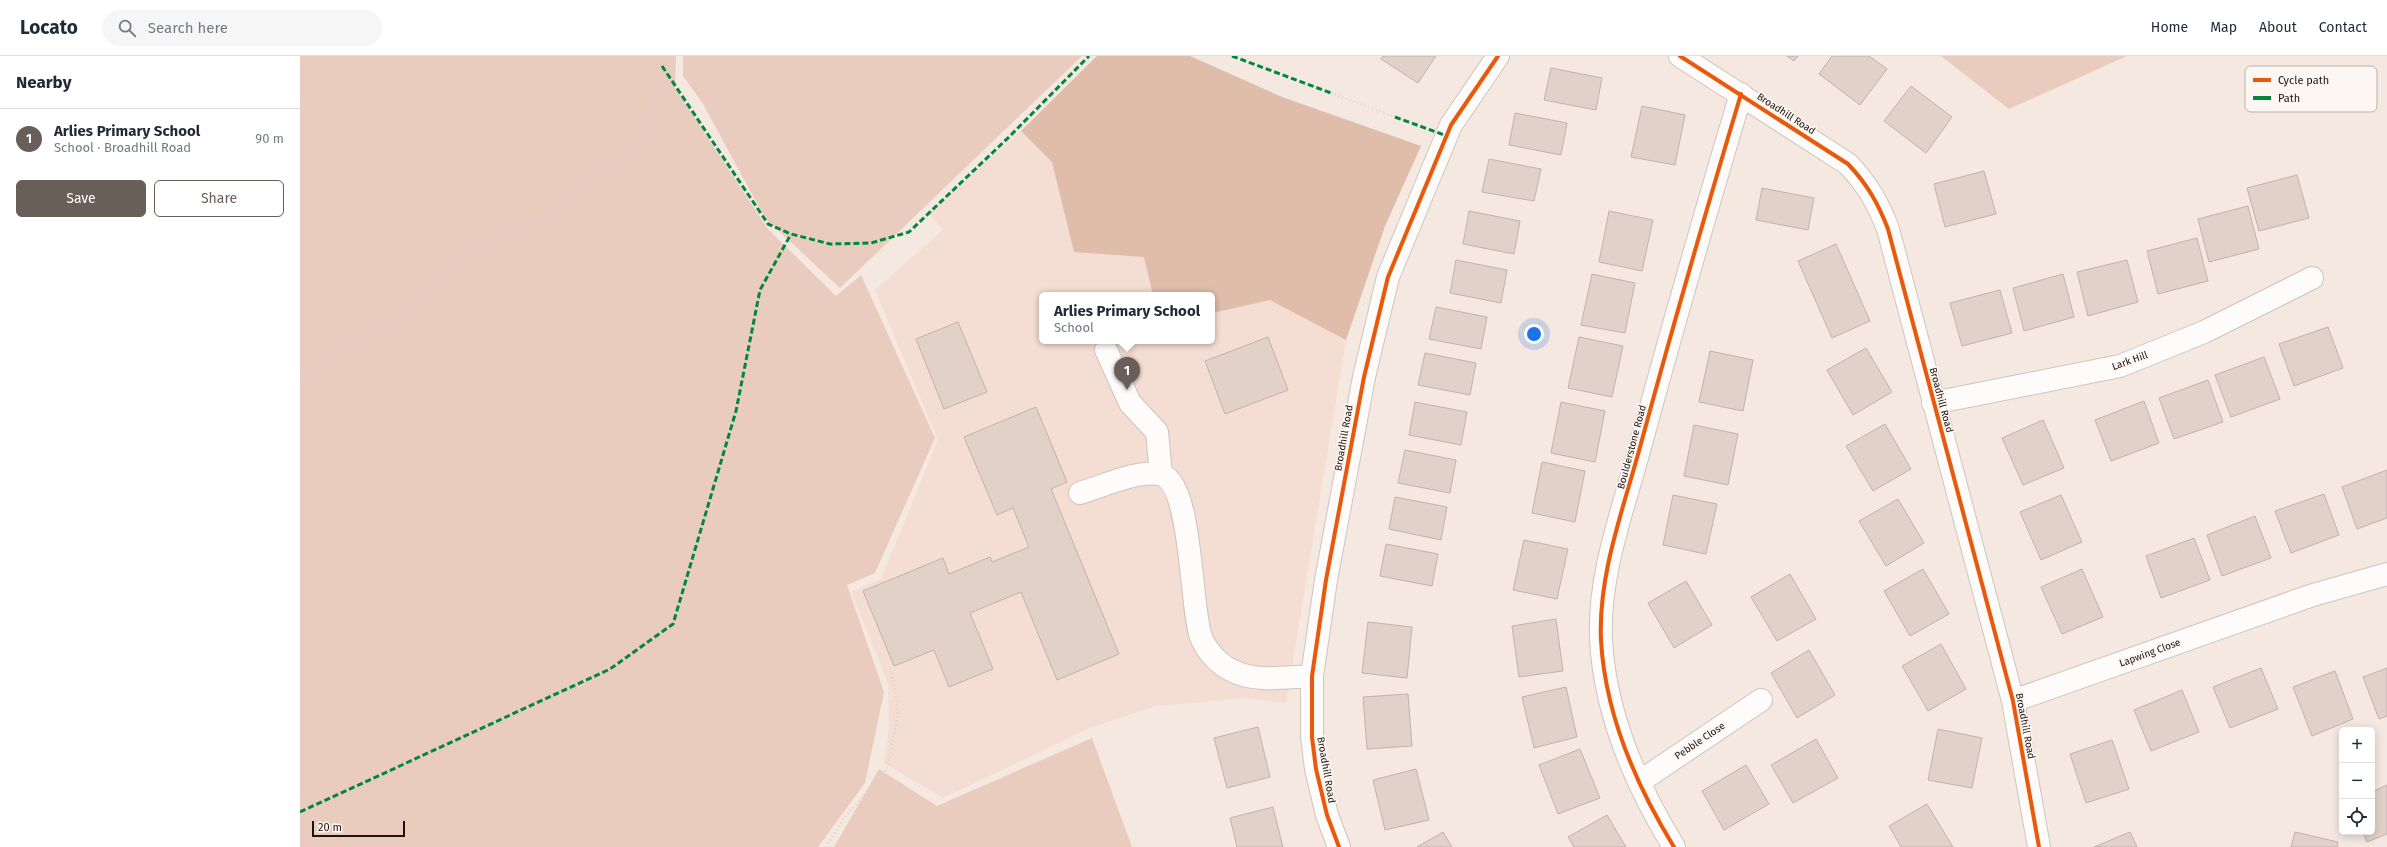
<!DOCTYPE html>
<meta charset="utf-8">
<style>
:root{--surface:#fff;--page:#f6f6f7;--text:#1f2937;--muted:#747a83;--line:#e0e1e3;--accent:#695e58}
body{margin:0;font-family:"Fira Sans",sans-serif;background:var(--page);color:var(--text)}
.controls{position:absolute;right:12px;bottom:12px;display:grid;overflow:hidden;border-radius:6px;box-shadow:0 2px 10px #0003}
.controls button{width:36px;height:36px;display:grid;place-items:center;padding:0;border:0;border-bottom:1px solid var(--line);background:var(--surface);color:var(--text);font:20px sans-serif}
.scale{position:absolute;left:12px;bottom:10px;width:93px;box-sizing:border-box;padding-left:4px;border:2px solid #1d130e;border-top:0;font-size:11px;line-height:14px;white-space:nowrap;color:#1d130e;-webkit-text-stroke:3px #fdf6f3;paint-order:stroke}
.you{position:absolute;left:1234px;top:278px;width:14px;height:14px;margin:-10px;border:3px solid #fff;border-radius:50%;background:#1a73e8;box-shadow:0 0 0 6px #1a73e833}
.badge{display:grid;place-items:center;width:26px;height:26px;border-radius:50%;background:var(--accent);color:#fff;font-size:13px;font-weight:700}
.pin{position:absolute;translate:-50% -33px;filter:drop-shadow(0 1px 2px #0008)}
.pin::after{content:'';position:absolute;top:21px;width:14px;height:12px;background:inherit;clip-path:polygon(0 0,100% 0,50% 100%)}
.popup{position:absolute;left:739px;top:236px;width:176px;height:52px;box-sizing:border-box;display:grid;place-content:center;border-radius:6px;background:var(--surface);filter:drop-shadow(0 1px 3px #0005);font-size:13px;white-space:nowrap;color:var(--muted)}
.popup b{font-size:15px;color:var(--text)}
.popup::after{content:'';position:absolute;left:50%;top:100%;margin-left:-8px;border:8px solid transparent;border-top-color:var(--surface)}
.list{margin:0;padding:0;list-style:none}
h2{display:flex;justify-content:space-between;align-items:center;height:52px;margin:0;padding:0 16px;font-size:17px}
h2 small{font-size:13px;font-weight:400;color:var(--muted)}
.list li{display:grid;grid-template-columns:26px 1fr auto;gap:12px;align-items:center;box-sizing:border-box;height:60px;padding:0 16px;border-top:1px solid var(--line)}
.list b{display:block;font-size:15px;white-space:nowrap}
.list p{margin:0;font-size:13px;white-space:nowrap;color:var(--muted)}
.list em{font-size:13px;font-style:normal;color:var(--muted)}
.actions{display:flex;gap:8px;padding:12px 16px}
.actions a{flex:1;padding:9px 0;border:1px solid var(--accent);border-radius:6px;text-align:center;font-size:14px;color:var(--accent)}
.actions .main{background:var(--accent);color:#fff}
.icon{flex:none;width:22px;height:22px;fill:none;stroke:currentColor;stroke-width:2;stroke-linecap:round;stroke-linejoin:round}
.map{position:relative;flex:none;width:2087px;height:791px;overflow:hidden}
header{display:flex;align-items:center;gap:24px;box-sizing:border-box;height:56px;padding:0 20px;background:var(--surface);border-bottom:1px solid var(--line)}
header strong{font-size:19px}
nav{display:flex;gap:22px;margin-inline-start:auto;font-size:14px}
.search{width:280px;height:36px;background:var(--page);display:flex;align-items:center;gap:10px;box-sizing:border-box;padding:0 14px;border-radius:22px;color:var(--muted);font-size:15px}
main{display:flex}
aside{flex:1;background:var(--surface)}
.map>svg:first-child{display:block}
.built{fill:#f4ddd2;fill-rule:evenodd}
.green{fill:#e9ccbe}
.forest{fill:#e0bcaa}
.building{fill:#e2d1c8;stroke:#bfb3ad}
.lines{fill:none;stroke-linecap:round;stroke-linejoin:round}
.minor-casing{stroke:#cfc4be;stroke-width:24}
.path{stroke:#d7d3d1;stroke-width:2.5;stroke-dasharray:1 3;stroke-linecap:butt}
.minor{stroke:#fefcfa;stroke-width:22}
.quiet{stroke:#00873e;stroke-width:3;stroke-dasharray:6 3;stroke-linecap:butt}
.cycleway-casing{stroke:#fdf6f3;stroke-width:6}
.cycleway{stroke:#e8590c;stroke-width:4}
.labels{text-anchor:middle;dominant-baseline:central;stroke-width:3.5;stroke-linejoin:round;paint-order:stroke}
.street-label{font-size:10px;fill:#1d130e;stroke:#fdf6f3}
.key{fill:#fdf6f3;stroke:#bab2ae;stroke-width:1}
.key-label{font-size:11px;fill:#1d130e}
</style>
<header>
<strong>Locato</strong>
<div class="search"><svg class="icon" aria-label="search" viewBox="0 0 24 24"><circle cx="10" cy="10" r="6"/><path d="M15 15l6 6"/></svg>Search here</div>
<nav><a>Home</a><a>Map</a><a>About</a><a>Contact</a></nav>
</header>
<main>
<aside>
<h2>Nearby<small></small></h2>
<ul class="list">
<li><span class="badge">1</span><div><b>Arlies Primary School</b><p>School · Broadhill Road</p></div><em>90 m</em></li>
</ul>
<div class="actions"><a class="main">Save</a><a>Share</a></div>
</aside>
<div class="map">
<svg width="2087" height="791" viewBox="0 0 2087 791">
<rect width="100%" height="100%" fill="#f5e8e1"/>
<path class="built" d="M797,0H890L982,41L1121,90L1085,170L1046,284L986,647L946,642L856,650L790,672L643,742L584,707L589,670L588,627L551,536L581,523L638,384L575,234L643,174L628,156L721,75ZM742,239H912V285H742Z"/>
<path class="green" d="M0,0H376L375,32L468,173L536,240L561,219L635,382L575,517L547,529L584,636L565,727L518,791H0Z
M383,0H782L540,232L465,162L403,48L383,20Z
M1641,0H1827L1709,53Z
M792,682L832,791H534L579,713L637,750Z"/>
<path class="forest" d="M797,0H890L982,41L1121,90L1085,170L1046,284L970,244L912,257V239H853L844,201L774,196L752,106L721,75Z"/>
<path class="building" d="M1083,0H1136L1118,27L1081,3Z
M1487,0H1498L1494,5Z
M1532,0H1569L1587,13L1560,49L1519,18Z
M1251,12L1302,22L1296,54L1244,44Z
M1611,30L1652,61L1626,97L1584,65Z
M1342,50L1385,59L1375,109L1331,101Z
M1215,57L1267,67L1261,99L1209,89Z
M1189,103L1241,113L1234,145L1182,136Z
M1684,115L1696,158L1645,171L1634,128Z
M1997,119L2009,162L1959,175L1947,132Z
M1462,132L1514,142L1508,174L1456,164Z
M1948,150L1959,193L1909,206L1898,163Z
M1169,155L1220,165L1214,198L1163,188Z
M1309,155L1353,164L1342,215L1299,206Z
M1897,182L1908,225L1858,238L1847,195Z
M1536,188L1570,265L1532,282L1498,205Z
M1156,204L1207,214L1201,247L1150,237Z
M1827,204L1838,246L1788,260L1777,216Z
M1292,218L1335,227L1325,277L1281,269Z
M1763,218L1774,261L1724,275L1713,232Z
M1700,234L1712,277L1662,290L1650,247Z
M1136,251L1187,261L1181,293L1129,283Z
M658,266L687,336L644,353L616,283Z
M2028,271L2043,312L1994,330L1979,288Z
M968,281L988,334L925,358L905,305Z
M1279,281L1323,290L1312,341L1268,332Z
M1566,292L1592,336L1553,359L1527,314Z
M1410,295L1453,304L1443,355L1399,346Z
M1125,297L1176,307L1170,339L1118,329Z
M1964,301L1980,343L1931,361L1915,319Z
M1908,324L1923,366L1874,383L1859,342Z
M1844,345L1859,387L1811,405L1795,364Z
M1115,346L1167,356L1161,389L1109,379Z
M1261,346L1305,355L1295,406L1251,397Z
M736,351L767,426L751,433L819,598L757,624L721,536L670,557L693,613L649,631L634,594L594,610L563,535L643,502L649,518L690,501L692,506L729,491L713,452L697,459L664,381Z
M1743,364L1764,412L1723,429L1702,382Z
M1585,368L1611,413L1573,435L1546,390Z
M1394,369L1438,378L1428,429L1384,420Z
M1105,394L1156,404L1150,437L1098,427Z
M1242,406L1285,415L1275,466L1232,457Z
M2087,414V462L2057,473L2042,431Z
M2024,438L2039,479L1991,497L1975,455Z
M1373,439L1417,448L1406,498L1363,489Z
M1761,439L1782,486L1741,504L1720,456Z
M1095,441L1147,451L1141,484L1089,473Z
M1598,443L1624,487L1586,510L1559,465Z
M1955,460L1971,502L1922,520L1907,479Z
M1894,482L1910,524L1861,542L1846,500Z
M1224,484L1268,493L1257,543L1213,534Z
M1086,488L1138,498L1132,530L1080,520Z
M1623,513L1649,558L1610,580L1584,535Z
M1782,513L1803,561L1762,578L1741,531Z
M1490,518L1516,563L1477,585L1451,541Z
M1386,525L1412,569L1374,592L1348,547Z
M1256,563L1263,615L1219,621L1212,570Z
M1068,566L1112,571L1107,622L1062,617Z
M1641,588L1666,633L1628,655L1602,610Z
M1509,594L1535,639L1497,662L1471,617Z
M1961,612L1978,653L1930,672L1913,631Z
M2087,612V660L2079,663L2063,621Z
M2035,615L2053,663L2012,680L1993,631Z
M1266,631L1277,681L1234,692L1222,641Z
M1882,634L1899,676L1851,695L1834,654Z
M1108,638L1112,690L1067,693L1063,641Z
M958,671L970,721L927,732L914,682Z
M1638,673L1682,682L1672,732L1628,724Z
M1516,683L1538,722L1493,747L1471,709Z
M1812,684L1829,733L1786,747L1770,698Z
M1280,693L1300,742L1258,758L1239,709Z
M1446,709L1469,748L1424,774L1402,735Z
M1116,713L1129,764L1085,774L1073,724Z
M2087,729V778L2067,786L2063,776H2072V736Z
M1627,748L1653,791H1601L1589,770Z
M973,751L983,791H937L930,762Z
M1307,759L1326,791H1274L1268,781Z
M1143,776L1152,791H1117Z
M1830,776L1837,791H1794Z
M1995,776L2038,786L2037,791H1991Z"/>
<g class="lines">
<g class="minor-casing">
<path id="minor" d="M1380,0L1548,108C1567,128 1578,147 1588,173L1713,645L1739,791
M806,294L830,347L857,376L861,418
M1633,347L1820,310L1904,276L2012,222
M780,437C804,430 834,415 859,418C893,422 890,553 901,581C906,594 918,608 931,614C955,627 985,621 1012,620
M1713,645L2013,539L2087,518
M1339,726L1461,644
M1039,791L1027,759L1016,713L1012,681V620L1026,524L1064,321L1088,221L1151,69L1198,0
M1374,791C1336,729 1305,658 1301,584C1298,519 1323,454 1340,391C1372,273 1406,155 1441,38"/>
</g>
<path class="path" d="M1031,37L1095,61
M0,319L117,250L173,189L243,163L286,123L336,93L361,31L363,0
M526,791L543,763L587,713L598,658L592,615"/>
<use href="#minor" class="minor"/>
<path class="quiet" d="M932,0L1031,37
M362,10L468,168L491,178L530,188L571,187L609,176L709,81L789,0
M1095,61L1147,80
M0,756L310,613L373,568L436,355L460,234L491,178"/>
<g class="cycleway-casing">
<path id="cycleway" d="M1380,0L1548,108C1567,128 1578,147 1588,173L1713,645L1739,791
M1039,791L1027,759L1016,713L1012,681V620L1026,524L1064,321L1088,221L1151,69L1198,0
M1374,791C1336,729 1305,658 1301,584C1298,519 1323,454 1340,391C1372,273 1406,155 1441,38"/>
</g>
<use href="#cycleway" class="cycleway"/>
</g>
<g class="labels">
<g class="street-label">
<text transform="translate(1486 58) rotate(33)">Broadhill Road</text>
<text transform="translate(1830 305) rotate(-20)">Lark Hill</text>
<text transform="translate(1641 344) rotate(75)">Broadhill Road</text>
<text transform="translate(1044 382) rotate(-80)">Broadhill Road</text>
<text transform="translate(1332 391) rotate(-75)">Boulderstone Road</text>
<text transform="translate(1850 597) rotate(-20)">Lapwing Close</text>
<text transform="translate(1725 670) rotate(79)">Broadhill Road</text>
<text transform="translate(1400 685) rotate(-34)">Pebble Close</text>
<text transform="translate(1026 714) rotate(80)">Broadhill Road</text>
</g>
</g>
<rect x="1945" y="10" width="132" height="46" rx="6" class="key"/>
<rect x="1953" y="22" width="18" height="4" fill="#e8590c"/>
<rect x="1953" y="40" width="18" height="4" fill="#00873e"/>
<g class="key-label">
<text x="1978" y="28">Cycle path</text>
<text x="1978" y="46">Path</text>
</g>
</svg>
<div class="controls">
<button>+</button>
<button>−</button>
<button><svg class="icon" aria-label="locate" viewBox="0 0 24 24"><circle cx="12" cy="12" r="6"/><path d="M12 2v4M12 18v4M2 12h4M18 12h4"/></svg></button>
</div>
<div class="scale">20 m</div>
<div class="you"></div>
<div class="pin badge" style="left:827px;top:334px">1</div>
<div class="popup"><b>Arlies Primary School</b>School</div>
</div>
</main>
